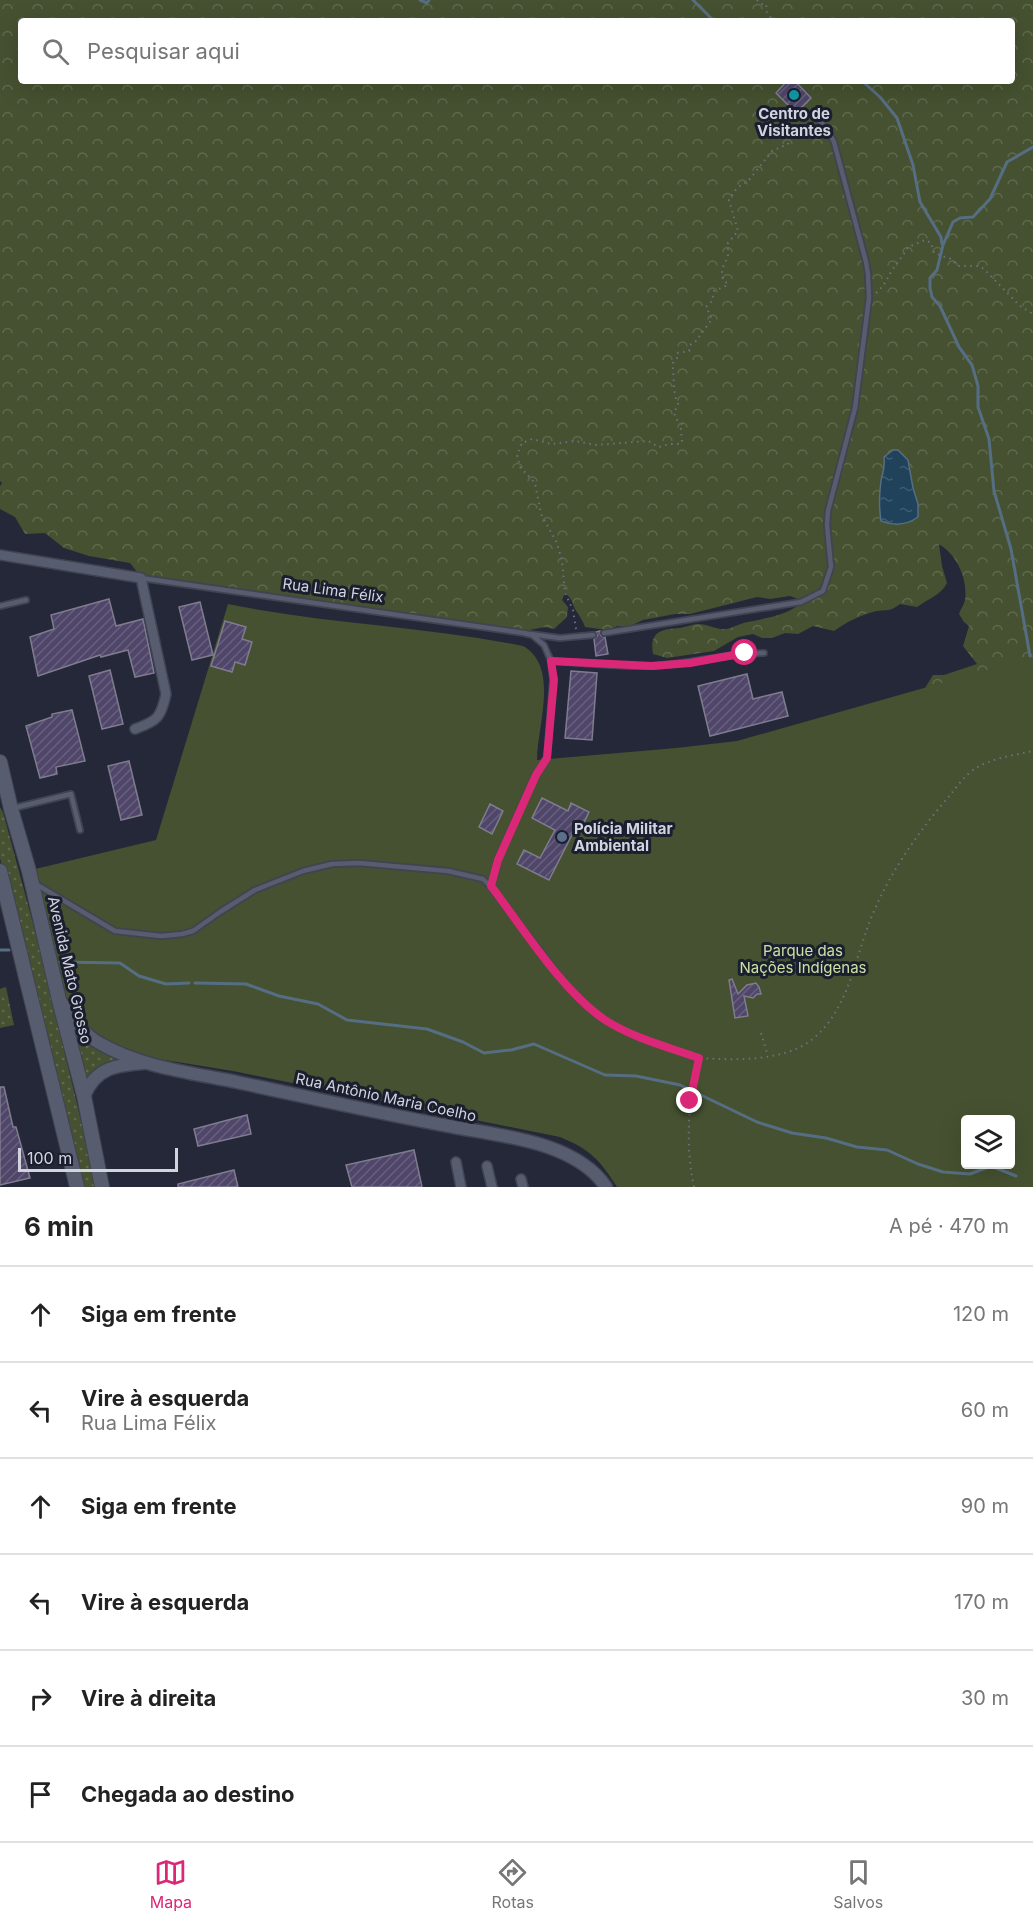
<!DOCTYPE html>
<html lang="pt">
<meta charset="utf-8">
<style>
:root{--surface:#fff;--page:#f2f2f2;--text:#222;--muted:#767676;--line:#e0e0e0;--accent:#db2777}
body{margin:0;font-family:Inter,sans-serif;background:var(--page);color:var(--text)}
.controls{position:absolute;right:18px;bottom:18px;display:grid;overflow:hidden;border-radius:6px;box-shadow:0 6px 24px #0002}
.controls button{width:54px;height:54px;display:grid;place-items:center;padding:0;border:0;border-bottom:2px solid var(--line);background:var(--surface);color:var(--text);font:30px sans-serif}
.scale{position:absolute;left:18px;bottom:15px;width:160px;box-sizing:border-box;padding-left:6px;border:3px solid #d1d4df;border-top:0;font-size:16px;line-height:21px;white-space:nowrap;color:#d1d4df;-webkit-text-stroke:4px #1a1e2e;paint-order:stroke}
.stop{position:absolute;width:18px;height:18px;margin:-14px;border:4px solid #db2777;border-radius:50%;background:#fff}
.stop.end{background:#db2777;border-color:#fff;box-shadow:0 2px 6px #0008}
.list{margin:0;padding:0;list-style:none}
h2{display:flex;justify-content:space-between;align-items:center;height:78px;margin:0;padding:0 24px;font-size:26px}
h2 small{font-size:20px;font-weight:400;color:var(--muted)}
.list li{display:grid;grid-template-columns:39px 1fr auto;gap:18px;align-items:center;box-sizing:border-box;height:96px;padding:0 24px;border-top:2px solid var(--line)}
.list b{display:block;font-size:22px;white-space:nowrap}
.list p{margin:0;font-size:20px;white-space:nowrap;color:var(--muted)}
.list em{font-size:20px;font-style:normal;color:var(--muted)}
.icon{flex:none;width:33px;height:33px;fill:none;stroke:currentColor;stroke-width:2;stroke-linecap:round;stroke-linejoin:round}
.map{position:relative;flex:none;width:1033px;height:1187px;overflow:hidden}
.search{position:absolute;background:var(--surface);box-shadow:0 6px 24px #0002;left:18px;right:18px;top:18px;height:66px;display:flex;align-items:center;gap:15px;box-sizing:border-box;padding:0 21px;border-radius:6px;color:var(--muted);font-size:22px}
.sheet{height:654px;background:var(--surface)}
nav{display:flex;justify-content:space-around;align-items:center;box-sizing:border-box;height:84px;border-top:2px solid var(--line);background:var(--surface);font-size:16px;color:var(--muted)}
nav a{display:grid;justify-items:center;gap:3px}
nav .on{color:var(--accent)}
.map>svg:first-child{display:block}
.grass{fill:url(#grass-dots)}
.forest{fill:url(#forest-crowns);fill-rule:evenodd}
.park{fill:#455130;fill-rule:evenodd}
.water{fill:url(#water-ripples);stroke:#566e83;stroke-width:1.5}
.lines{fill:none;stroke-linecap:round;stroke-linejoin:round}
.stream{stroke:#566e83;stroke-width:3}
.building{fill:url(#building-hatch);stroke:#807c90;stroke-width:1.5}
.service-casing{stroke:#404351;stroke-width:8}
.minor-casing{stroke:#404351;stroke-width:12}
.tertiary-casing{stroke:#404351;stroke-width:15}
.secondary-casing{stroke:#404351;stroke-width:16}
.path{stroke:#6d717f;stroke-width:2;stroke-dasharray:1.5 4.5;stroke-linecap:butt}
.service{stroke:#575c6f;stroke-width:4.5}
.minor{stroke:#575c6f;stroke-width:9}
.tertiary{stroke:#575c6f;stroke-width:12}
.secondary{stroke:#575c6f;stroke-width:14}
.route{stroke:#db2777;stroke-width:8}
.culture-dot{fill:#0f9aa8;stroke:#1a1e2e;stroke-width:2}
.service-dot{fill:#5c6f8a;stroke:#1a1e2e;stroke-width:2}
.labels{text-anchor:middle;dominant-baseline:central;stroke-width:6;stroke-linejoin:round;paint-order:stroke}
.poi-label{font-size:15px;font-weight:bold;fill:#d1d4df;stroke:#1a1e2e}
.street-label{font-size:15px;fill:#d1d4df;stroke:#1a1e2e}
.park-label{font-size:15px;fill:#cae1a2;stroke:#1a1e2e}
</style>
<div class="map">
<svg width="1033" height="1187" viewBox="0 0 1033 1187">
<defs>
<pattern id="grass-dots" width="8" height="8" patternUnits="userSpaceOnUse" patternTransform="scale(1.5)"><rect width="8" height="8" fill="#455130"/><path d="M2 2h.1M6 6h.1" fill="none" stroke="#5f694e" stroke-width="1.8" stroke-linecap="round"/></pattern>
<pattern id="forest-crowns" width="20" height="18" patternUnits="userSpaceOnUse" patternTransform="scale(1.5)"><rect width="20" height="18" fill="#455130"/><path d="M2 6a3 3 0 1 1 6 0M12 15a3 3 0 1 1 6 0" fill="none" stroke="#5f694e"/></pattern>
<pattern id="water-ripples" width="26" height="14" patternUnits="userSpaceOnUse" patternTransform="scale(1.5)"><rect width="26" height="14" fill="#21425b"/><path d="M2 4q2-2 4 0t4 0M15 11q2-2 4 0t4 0" fill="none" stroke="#405c72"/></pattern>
<pattern id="building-hatch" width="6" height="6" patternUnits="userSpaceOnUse" patternTransform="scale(1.5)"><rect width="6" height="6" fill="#4f4669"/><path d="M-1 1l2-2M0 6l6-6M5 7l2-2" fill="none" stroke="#67607e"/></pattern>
</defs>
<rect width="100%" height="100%" fill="#242838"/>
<path class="grass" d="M0,807L3,812L38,942L97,1187H80L0,858Z
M6,987L14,1025L0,1028V989Z
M69,1023L132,1061L84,1086Z"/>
<path class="forest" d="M0,0H1033V662L922,693L933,675H944L977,664L963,646L969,626L964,622L959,614C960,610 964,605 965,600C968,579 957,555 939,544L942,566L947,583C941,595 928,599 917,607L900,604C887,614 886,608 873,612C858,616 847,622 834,631L813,626L798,634L785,633L772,638H762L753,634L738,637L714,651L667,658L653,654C649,631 662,629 680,628C686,627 692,624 698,624C707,624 717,630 726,629C733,628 740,623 748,622C766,618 790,615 803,601L790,596L770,599L757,597L690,614H675L643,620L628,627L617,626L608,630L585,627C583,621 580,617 577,612C571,603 575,602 565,593L562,600L568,607L567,617L554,629L545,627L524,631L141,577L130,563L89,556L64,548L45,533L25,534L15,517L0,509V486L2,483L0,481ZM21,21H1012V81H21Z"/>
<path class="park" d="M228,604C325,624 425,626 523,646C560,667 537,726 537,760L676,748L737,741L1033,657V1187H617C599,1159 591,1150 560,1137L233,1071L146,1057L113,1045L96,1036L79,1021L60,989L31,870L156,840ZM966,1120H1010V1164H966Z"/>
<path class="water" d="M893,450H898L908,460L913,488L918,504V517C907,525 894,526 881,521C879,508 879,495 881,481C883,470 885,470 884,457Z"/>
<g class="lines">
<path class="stream" d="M420,0L427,3L429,0
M693,0L714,21
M862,81L880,97L897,118L913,165L920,202L941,237L942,244
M1030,656L1011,549L994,491L989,439L978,407V386L972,365L959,347L940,306L932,297L930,288V278L937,270L943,245L953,222L960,218L973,217L990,199L1007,162L1033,147
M0,950H9
M60,962L120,963L139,976L166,984L189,983
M195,983L246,984L279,996L318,1004L347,1020L427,1029L463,1042L484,1053L511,1050L534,1044L605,1075L636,1076L680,1085L757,1122L792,1133L826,1138L857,1147L887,1150L918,1164L943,1172L970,1174L991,1166L1016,1176"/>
</g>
<path class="building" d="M787,81H795L811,98L796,113L776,93Z
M109,599L116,626L143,619L154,673L135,677L128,650L101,657L100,655L38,676L30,637L54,629L51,615Z
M200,602L213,655L192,660L179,607Z
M225,621L246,627L242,639L252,642L245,665L235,662L232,672L211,666Z
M600,631L601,636L605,637L608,654L596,656L594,639L597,636L596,632Z
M110,670L123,724L102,729L89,676Z
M571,671L597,673L592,740L565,738Z
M747,674L753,699L782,692L788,716L710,736L698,686Z
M72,710L85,761L56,767L57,774L40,778L26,726L52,717V714Z
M129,761L142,815L121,820L108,766Z
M542,798L568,811L571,803L589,812L580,831L575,829L549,880L517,864L524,850L540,858L555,830L532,818Z
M490,804L503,811L492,834L479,827Z
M732,979L738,994L747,985L756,983L759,987L761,994H757L753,998L744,996L748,1016L735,1018L729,980Z
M0,1087H4L13,1127H16L30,1178L0,1185Z
M247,1115L251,1134L198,1146L194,1129Z
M414,1150L422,1187H352L346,1165Z
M234,1170L238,1187H178V1184Z"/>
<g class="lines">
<g class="service-casing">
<path id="service" d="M141,578L524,633L532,635L544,645L551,661L553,680L547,758L535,775L498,859L491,887L558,975
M0,606L26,600
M604,633L801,602L823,591L831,567L827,525L828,511L855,408L869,298L868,274L866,262L834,142L828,130L819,120
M530,634L560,638L593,635
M551,661C585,663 620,667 653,666C691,664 727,653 764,653
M14,808L71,794L80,830
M34,883L115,931L161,936L182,934L193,931L220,912L255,890L303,871L332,864L359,863L448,871L483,879L491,887"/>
</g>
<g class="minor-casing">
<path id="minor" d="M0,555L141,578L166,694C161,718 157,721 135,729
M456,1162L461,1187
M487,1166L492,1187
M521,1179L523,1187"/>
</g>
<g class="tertiary-casing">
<path id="tertiary" d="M61,1002C72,1018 84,1035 101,1044C143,1068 195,1073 241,1083C312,1098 383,1114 454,1127C503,1136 576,1142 606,1187
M84,1096C96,1067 117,1065 144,1063"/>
</g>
<g class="secondary-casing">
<path id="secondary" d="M0,762L11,809L29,871L59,1000L84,1096L102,1187
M0,871L77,1187"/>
</g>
<path class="path" d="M757,0L761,4H766L767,12L773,21
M800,82L801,81
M876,293C884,286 886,281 891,272C896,263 903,257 908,247L925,240L931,243L934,253L951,259L958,266H978L984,269L1020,306L1033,314
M576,629L573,610L565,593L562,561L557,543L541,514L535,483L520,467L517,455L522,443L532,439L551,444L575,441L596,445L648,441L659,447L670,444H679L682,442L681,429L683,425L676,419L674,413L678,404C672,392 675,377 672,364L677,358V353L689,351L691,344L696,341L712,319L706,307L712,301L714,291L728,285L722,277V269L728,256V243L738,231L729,200L737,188L749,180L772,151L788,144L796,118
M563,981C576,995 589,1009 604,1019C632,1038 668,1047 699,1058
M761,1033L768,1056
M694,1187C685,1145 688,1100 699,1058C733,1060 781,1062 810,1041C845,1015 853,968 867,929C884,880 917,833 951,794C958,785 966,774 976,768C993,758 1014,755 1033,751"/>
<use href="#service" class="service"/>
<use href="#minor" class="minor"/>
<use href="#tertiary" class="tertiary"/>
<use href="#secondary" class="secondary"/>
</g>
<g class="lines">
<path class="route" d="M690,1101L699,1058C668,1047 633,1038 605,1020C562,991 523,928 491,886L498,860L536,775L547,758L554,680L551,661L652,666L690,663L745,653"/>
</g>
<circle class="culture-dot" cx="794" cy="95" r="6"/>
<circle class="service-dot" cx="562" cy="837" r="6"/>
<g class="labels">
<g class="poi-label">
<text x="794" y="113">Centro de<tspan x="794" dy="17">Visitantes</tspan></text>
<text x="574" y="828" text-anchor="start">Polícia Militar<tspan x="574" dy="17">Ambiental</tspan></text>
</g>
<g class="street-label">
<text transform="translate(333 590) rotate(8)">Rua Lima Félix</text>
<text transform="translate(70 970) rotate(77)">Avenida Mato Grosso</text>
<text transform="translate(386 1097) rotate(12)">Rua Antônio Maria Coelho</text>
</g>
<g class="park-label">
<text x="803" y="950">Parque das<tspan x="803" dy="17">Nações Indígenas</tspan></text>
</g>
</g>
</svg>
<div class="controls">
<button><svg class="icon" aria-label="layers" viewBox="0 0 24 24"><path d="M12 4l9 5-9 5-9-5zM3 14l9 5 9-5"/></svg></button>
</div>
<div class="scale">100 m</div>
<div class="stop" style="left:745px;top:653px"></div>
<div class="stop end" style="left:690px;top:1101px"></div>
<div class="search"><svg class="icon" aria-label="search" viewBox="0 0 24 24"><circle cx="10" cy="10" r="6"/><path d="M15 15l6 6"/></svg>Pesquisar aqui</div>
</div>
<section class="sheet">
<h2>6 min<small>A pé · 470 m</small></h2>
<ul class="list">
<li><svg class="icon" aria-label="ahead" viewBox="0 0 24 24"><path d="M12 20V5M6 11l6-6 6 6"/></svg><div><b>Siga em frente</b></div><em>120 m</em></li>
<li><svg class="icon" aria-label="left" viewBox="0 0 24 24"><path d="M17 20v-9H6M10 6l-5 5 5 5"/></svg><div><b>Vire à esquerda</b><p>Rua Lima Félix</p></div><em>60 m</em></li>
<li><svg class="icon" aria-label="ahead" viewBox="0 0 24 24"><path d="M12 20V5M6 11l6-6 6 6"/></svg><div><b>Siga em frente</b></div><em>90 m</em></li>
<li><svg class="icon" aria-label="left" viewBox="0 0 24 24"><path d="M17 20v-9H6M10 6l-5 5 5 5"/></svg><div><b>Vire à esquerda</b></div><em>170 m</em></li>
<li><svg class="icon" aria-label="right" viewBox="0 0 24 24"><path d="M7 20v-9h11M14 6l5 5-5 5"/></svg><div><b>Vire à direita</b></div><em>30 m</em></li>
<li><svg class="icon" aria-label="arrive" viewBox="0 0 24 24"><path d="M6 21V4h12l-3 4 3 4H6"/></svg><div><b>Chegada ao destino</b></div></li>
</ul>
</section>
<nav>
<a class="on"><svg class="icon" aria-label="map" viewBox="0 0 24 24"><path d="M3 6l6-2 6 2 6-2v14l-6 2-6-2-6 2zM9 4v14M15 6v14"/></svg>Mapa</a>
<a><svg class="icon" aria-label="directions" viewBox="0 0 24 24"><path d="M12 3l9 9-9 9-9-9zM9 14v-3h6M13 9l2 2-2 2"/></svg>Rotas</a>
<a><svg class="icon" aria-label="saved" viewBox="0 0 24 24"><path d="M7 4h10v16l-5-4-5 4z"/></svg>Salvos</a>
</nav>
